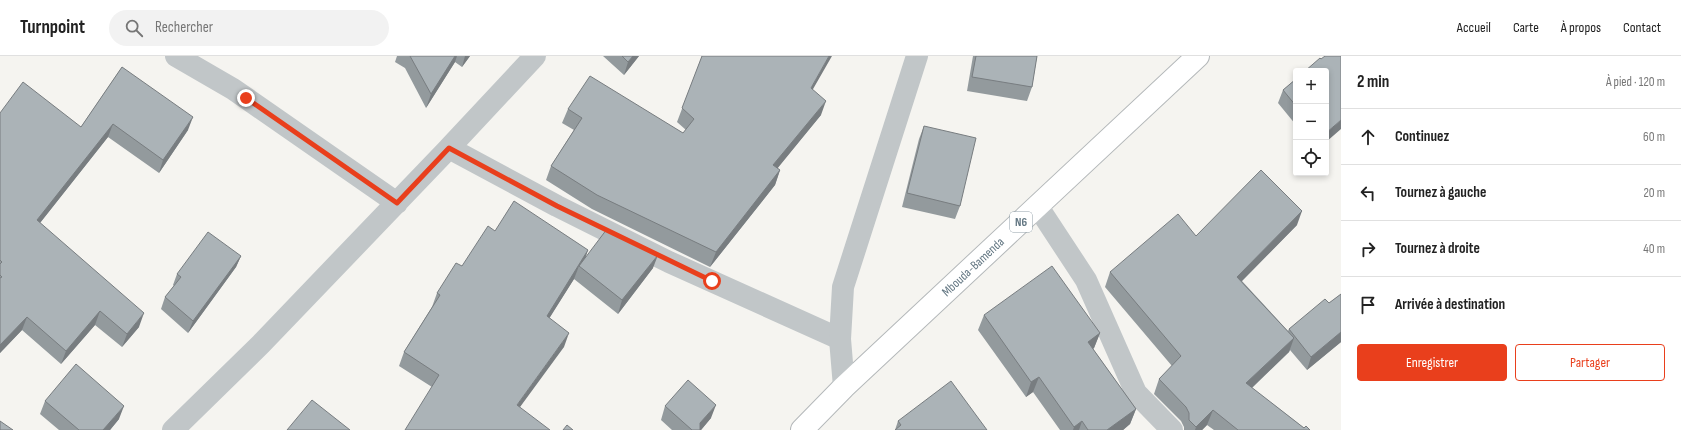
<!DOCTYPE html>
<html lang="fr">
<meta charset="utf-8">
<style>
:root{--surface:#fff;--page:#f2f2f2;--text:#222;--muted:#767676;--line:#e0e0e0;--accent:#e93f1c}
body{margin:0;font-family:"Sofia Sans Condensed",sans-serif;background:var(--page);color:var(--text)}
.controls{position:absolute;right:12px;top:12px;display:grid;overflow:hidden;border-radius:4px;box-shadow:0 2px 6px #0003}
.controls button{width:36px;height:36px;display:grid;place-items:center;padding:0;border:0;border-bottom:1px solid var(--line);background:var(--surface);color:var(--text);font:20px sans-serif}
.stop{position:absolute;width:12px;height:12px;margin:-9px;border:3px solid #e93f1c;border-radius:50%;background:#fff}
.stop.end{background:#e93f1c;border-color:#fff;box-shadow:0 1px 4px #0008}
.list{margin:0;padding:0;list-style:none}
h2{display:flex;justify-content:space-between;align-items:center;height:52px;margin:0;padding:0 16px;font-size:17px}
h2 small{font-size:13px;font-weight:400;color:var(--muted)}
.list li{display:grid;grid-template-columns:26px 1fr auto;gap:12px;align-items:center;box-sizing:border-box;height:56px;padding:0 16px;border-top:1px solid var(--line)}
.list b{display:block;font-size:15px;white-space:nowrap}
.list em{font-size:13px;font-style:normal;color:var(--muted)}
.actions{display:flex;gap:8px;padding:12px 16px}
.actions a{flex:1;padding:9px 0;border:1px solid var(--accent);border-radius:4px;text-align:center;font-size:14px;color:var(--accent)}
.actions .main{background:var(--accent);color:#fff}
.icon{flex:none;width:22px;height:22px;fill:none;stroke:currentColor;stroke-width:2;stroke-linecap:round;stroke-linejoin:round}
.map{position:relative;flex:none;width:1341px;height:374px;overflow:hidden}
header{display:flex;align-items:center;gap:24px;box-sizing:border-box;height:56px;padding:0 20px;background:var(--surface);border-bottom:1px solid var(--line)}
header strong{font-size:19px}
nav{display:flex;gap:22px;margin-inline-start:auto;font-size:14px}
.search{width:280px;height:36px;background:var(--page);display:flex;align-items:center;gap:10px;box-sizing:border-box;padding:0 14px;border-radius:22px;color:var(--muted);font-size:15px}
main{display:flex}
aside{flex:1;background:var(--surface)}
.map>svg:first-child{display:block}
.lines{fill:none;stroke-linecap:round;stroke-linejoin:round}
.trunk-casing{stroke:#b4b8ba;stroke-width:24}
.minor{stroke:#c1c6c8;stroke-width:22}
.tertiary{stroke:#c1c6c8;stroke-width:22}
.trunk{stroke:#fff;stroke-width:22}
.wall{fill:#939a9d}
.shaded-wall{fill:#787d80}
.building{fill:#abb3b7;stroke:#787d80}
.route{stroke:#e93f1c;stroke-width:5}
.labels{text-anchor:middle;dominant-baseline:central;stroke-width:4;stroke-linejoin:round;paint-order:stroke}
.shield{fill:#fff;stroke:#919fa8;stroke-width:1}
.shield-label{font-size:12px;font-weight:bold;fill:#627682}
.street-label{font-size:13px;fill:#627682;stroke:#fff}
</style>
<header>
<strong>Turnpoint</strong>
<div class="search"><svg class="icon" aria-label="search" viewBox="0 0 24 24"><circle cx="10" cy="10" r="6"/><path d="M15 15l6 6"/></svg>Rechercher</div>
<nav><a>Accueil</a><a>Carte</a><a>À propos</a><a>Contact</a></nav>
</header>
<main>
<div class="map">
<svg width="1341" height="374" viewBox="0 0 1341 374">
<rect width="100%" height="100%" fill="#f5f4f0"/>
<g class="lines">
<g class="trunk-casing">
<path id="trunk" d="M802,374L844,331L1198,0"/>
</g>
<path class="minor" d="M176,0L233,33L397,147
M449,92L535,0
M1038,151L1086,224L1136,337L1172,374
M173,374L261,288L449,92L557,150L669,206L840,283"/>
<path class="tertiary" d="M844,331L840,283L843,231L917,0"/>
<use href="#trunk" class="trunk"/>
</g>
<path class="wall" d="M397,0H470L462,11L455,6L426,52L405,12L395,6Z
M603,0H639L624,19Z
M702,0L813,34L821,59L777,112L780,114L775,129L710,211L592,153L546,124L551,110L574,74L562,67L568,53L683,77L686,74L677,66Z
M973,0H1037L1032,31L1027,45L967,35Z
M122,11L188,74L159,117L108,81L40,167L139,271L122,291L95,269L61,308L22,274L0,297V57L81,71Z
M1296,23V69L1278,47L1283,34Z
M924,70L960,150L955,163L902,151L919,83Z
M1297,169L1242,225L1288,275L1289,273L1329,247L1341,238V286L1307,314L1290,294L1289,296L1252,332L1304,372L1310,374H1214L1207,369L1202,374H1184V371L1181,365L1154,338L1159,323L1172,310L1105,231L1110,216L1196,180Z
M495,175L588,194L586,200L653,212L618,258L574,223L549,262L564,291L432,331L399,310L404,296L432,251L437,237Z
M241,200L236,211L188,277L161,253L165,241L174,230L173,229L177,218Z
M984,259L1100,277L1094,292L1093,293L1136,353L1130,368L1123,374H1060L1033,336L1026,341L978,274Z
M45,345L119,363L110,374H59L40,358Z
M665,350L711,362L701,374H672L661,364Z
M898,365L987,374H895Z"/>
<path class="shaded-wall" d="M455,0H457L455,6L426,52L431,38Z
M465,0H470L462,11Z
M633,0H639L624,19L628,6Z
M829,0H832L805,47L811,32Z
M826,45L821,59L768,124L773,109Z
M193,61L188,74L159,117L163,104Z
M1341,64V73L1326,86V77Z
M113,68L108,81L32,177L37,164Z
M780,114L775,129L710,211L716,196Z
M1302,155L1297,169L1232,235L1237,221Z
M588,194L583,208L579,210L574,223L542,274L547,260Z
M658,199L653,212L618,258L622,244Z
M241,200L236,211L188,277L193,265Z
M100,255L95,269L61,308L66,295Z
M144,257L139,271L122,291L127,278Z
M27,261L22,274L0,297V289Z
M1341,276V286L1307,314L1311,301Z
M569,277L564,291L512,362L517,349Z
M1100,277L1094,292L1082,301L1088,286Z
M1294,282L1289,296L1241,342L1246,327Z
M1039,321L1033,336L1026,341L1031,326Z
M716,349L711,362L701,374H698L700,367Z
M124,350L119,363L110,374H103Z
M1136,353L1130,368L1123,374H1107Z
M1213,354L1207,369L1202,374H1195L1196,371Z
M1082,365L1079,374H1073L1074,371Z"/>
<path class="building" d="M410,0H455L431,38Z
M622,0H633L628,6Z
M702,0H829L811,32L826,45L773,109L780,114L716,196L597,139L551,110L582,62L568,53L590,20L683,77L694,63L682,52Z
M976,0H1037L1032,31L972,21Z
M1325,0H1341V64L1326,77V15H1305L1320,2L1321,3Z
M122,11L193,61L163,104L113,68L37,164L144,257L127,278L100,255L66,295L27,261L0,289V222L2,221L0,219V208L2,206L0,204V57L23,26L81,71Z
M1296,23V50L1283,34Z
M924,70L976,82L960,150L907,137Z
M1261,114L1302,155L1237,221L1294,282L1246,327L1304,372L1306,370L1310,374H1238L1213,354L1196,371L1189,364V357L1186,351L1159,323L1181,300L1110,216L1178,158L1196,180Z
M514,145L588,194L547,260L569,277L517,349L550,374H405L439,319L404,296L440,239L437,237L456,207L462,210L488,170L495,175Z
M607,173L658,199L622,244L579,210Z
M208,176L241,200L193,265L165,241L181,221L177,218Z
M1052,210L1100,277L1088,286L1136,353L1107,374H1088L1082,365L1074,371L1039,321L1031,326L984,259Z
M1341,238V276L1311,301L1289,273L1325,243L1329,247Z
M76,308L124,350L103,374H79L45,345Z
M688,324L716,349L700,367V374H692L665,350Z
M951,325L987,374H895L901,369L898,365Z
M312,344L350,374H287Z
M0,365L13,374H0Z
M567,369L573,374H563Z"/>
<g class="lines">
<path class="route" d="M246,42L397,147L449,92L557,150L712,225"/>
</g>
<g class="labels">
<rect class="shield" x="1010" y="156" width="22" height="20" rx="3"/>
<g class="shield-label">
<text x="1021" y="166">N6</text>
</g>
<g class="street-label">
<text transform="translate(973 211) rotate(-43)">Mbouda-Bamenda</text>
</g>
</g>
</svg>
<div class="controls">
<button>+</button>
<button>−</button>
<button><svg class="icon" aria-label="locate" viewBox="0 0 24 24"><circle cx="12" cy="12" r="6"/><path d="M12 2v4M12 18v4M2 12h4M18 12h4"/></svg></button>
</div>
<div class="stop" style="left:712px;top:225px"></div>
<div class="stop end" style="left:246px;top:42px"></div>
</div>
<aside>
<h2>2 min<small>À pied · 120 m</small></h2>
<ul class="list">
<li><svg class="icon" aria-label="ahead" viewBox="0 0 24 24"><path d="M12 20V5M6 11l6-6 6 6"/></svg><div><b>Continuez</b></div><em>60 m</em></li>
<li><svg class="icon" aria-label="left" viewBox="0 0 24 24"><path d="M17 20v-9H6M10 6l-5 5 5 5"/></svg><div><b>Tournez à gauche</b></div><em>20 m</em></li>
<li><svg class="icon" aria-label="right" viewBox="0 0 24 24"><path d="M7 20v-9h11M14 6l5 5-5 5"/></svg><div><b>Tournez à droite</b></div><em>40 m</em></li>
<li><svg class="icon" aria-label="arrive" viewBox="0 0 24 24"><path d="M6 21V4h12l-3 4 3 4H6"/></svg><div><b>Arrivée à destination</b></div></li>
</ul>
<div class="actions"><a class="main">Enregistrer</a><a>Partager</a></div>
</aside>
</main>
